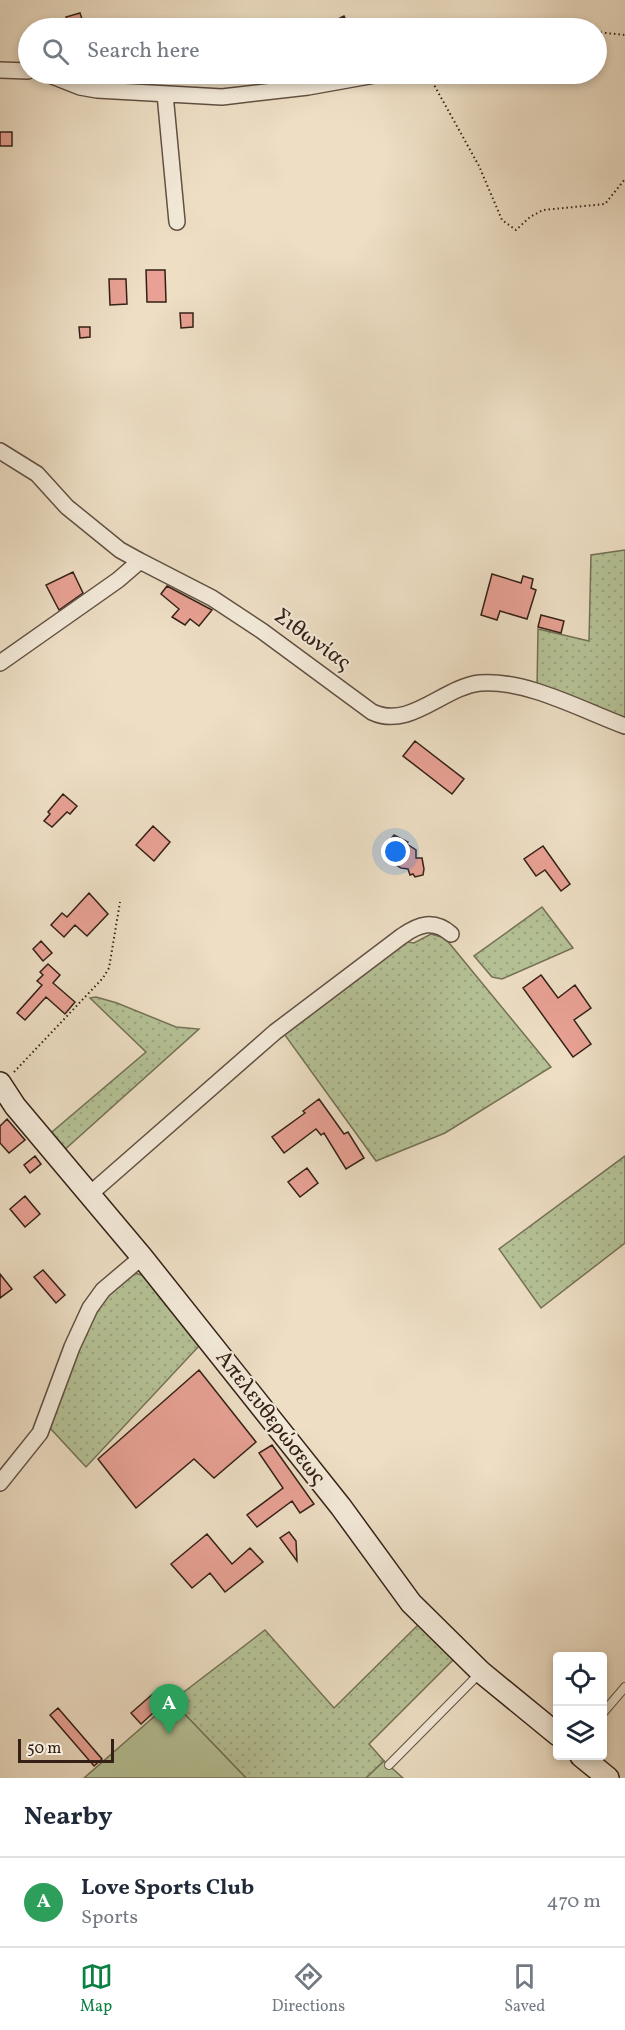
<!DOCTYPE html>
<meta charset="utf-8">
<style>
:root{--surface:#fff;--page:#f2f2f3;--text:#1f2937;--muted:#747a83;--line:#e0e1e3;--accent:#0b8043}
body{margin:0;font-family:Vollkorn,serif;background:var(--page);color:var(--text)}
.controls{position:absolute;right:18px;bottom:18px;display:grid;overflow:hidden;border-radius:6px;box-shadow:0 3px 9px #0003}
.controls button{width:54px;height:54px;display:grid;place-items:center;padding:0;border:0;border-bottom:2px solid var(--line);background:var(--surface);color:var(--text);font:30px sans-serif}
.scale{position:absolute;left:18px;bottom:15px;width:96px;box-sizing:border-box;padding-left:6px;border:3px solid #342017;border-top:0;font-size:16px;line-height:21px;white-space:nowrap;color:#342017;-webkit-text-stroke:4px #f3ead9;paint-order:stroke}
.you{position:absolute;left:396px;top:852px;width:21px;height:21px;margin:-15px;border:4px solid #fff;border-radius:50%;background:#1a73e8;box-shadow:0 0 0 9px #1a73e833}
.badge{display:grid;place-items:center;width:39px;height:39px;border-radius:50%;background:var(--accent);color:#fff;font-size:20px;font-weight:700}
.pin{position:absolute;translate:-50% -50px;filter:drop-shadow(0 2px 3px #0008)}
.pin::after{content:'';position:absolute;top:32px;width:21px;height:18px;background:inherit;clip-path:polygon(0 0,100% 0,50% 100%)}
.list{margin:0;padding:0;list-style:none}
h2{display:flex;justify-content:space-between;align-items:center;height:78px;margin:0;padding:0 24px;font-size:26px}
h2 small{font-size:20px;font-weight:400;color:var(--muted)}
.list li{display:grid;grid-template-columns:39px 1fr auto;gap:18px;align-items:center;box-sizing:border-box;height:90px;padding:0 24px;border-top:2px solid var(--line)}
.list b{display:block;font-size:22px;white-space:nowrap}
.list p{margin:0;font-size:20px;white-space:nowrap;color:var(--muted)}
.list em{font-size:20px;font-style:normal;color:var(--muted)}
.icon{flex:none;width:33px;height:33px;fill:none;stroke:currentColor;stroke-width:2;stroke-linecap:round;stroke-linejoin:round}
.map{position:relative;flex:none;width:625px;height:1778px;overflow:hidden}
.search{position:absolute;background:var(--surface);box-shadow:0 3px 9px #0003;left:18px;right:18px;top:18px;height:66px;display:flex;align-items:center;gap:15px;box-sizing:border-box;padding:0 21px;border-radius:33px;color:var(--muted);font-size:22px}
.sheet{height:168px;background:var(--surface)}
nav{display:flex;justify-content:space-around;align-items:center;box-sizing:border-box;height:84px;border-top:2px solid var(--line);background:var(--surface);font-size:16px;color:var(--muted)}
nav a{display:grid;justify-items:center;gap:3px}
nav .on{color:var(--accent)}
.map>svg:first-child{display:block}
.grass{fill:url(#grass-dots);stroke:#747156;stroke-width:1.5}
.green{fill:#b5c296;stroke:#747156;stroke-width:1.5}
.building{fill:#e8a194;stroke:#342017;stroke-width:1.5}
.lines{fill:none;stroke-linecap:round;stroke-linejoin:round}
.lane-casing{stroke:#625042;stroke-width:10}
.street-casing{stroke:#625042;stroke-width:18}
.secondary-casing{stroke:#342017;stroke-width:24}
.path{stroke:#342017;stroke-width:2;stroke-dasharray:1.5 3;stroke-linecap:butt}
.lane{stroke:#f3ead9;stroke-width:8}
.street{stroke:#f3ead9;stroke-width:15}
.secondary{stroke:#f3ead9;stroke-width:21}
.labels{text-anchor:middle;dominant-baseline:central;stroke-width:4.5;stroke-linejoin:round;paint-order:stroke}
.street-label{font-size:22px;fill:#342017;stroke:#f3ead9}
</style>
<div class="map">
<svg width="625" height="1778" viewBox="0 0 625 1778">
<defs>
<pattern id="grass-dots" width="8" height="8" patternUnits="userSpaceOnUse" patternTransform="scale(1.5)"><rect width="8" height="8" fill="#b5c296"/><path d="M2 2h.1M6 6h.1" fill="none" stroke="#9ca681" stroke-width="1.8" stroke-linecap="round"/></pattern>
</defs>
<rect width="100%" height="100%" fill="#eddec4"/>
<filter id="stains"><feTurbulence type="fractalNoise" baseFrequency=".00333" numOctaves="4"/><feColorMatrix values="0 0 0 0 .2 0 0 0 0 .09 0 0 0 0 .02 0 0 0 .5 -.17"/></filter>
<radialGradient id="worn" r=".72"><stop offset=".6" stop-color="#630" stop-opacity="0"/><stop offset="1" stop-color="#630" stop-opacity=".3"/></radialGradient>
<path class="grass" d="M625,550V722L537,687L538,629L589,641L591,555Z
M542,907L573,948L502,979L492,977L474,956Z
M431,934L445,938L551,1067L445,1133L376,1161L282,1031L401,941L414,943Z
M96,997L117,1003L176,1027L199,1029L62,1152L52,1132L146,1052L90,998Z
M625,1156V1243L541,1308L499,1249Z
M134,1273L142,1275L199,1346L86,1467L50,1428L84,1329L111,1287Z
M419,1624L455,1658L369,1744L384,1761L366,1778H246L172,1701L265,1630L334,1708Z"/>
<path class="green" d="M172,1701L246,1778H84Z
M384,1761L403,1778H366Z"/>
<path class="building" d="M80,13L85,28H69L66,17Z
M344,16L350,28H320Z
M0,132H12V146H0Z
M146,270H165L166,302H147Z
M109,279H126L127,304L110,305Z
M180,313H193V327L181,328Z
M79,327H90V337L80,338Z
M73,572L83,593L59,610L46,585Z
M492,574L521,583L523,576L533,579L531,588L536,590L527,619L500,611L497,620L481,615Z
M167,586L212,610L199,626L190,619L185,625L172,617L179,609L161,594Z
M541,615L564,621L561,633L538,627Z
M415,741L464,779L452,794L403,756Z
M63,794L77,806L70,814L67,812L52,827L44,821L50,814L48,812Z
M153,826L170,842L154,861L136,845Z
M394,835L408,842L407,844L416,850V858H422L424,869L423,875L415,877L413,874L410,875L408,869L401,868L393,863L392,850L386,845Z
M543,846L570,884L561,891L545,870L536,876L524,859Z
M89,893L108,914L87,936L75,925L64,937L51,925L62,913L67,917Z
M41,941L52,953L43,961L33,949Z
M48,964L60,975L53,983L75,1002L65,1014L46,997L25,1020L17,1013L42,985L37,981L43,975L40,972Z
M541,975L558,998L575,985L591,1008L574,1020L591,1044L573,1057L523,988Z
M319,1099L344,1134L348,1132L364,1158L346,1169L324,1133L321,1135L316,1129L284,1153L272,1137L305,1113L303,1111Z
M7,1119L25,1140L9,1153L0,1143V1126Z
M35,1156L41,1164L30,1173L24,1165Z
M307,1168L318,1183L300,1197L288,1182Z
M25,1196L40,1214L25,1227L10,1209Z
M43,1270L65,1295L56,1303L34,1277Z
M0,1274L12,1289L0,1298Z
M199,1370L256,1442L214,1478L194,1459L136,1508L98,1459Z
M272,1445L314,1504L300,1513L292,1501L257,1527L247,1515L283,1488L259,1453Z
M289,1532L296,1541L297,1561L280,1538Z
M207,1534L232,1564L250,1548L263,1562L225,1592L210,1573L192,1588L171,1564Z
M155,1692L164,1703L141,1724L131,1713Z
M58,1708L102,1759L94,1766L50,1715Z"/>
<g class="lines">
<g class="lane-casing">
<path id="lane" d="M602,1714L625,1687
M389,1765L480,1673"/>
</g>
<g class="street-casing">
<path id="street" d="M0,70L28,71
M47,74L80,87L97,90L222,97L308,87L375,75
M165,94L177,222
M0,451L37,474L67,507L120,550L140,561
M0,663L118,580L140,561L212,598L262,631L372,712C410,730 443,687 480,683C525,679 582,710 625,726
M90,1194L275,1032L402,936C419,924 434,919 451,934
M0,1483L40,1433L72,1347L90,1308L103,1290L142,1257"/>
</g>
<g class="secondary-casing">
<path id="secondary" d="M0,1083L15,1106L142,1257L341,1507L411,1603L481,1672L558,1735
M581,1756L608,1778"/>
</g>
<path class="path" d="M596,32L625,35
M428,74L479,166L502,220L516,230L530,217L543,210L605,204L625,179
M14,1072L103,978L109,968L120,902"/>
<use href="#lane" class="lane"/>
<use href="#street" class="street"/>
<use href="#secondary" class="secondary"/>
</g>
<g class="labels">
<g class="street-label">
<text transform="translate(312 640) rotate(36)">Σιθωνίας</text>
<text transform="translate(270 1418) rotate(52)">Απελευθερώσεως</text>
</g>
</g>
<rect width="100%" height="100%" filter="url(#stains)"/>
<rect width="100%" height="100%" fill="url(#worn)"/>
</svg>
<div class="controls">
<button><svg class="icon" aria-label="locate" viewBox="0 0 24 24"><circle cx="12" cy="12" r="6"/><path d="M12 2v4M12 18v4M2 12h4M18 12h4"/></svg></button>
<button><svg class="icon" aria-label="layers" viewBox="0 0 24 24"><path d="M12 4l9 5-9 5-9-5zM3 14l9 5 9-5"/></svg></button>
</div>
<div class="scale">50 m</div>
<div class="you"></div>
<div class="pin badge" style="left:169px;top:1734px;background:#2e9e5b">A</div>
<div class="search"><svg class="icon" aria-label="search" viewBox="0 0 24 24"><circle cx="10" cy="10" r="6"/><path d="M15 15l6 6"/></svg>Search here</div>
</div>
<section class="sheet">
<h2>Nearby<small></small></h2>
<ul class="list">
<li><span class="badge" style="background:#2e9e5b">A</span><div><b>Love Sports Club</b><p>Sports</p></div><em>470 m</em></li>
</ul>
</section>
<nav>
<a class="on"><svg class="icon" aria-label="map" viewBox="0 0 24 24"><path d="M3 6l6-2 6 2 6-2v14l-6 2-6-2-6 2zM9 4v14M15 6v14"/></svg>Map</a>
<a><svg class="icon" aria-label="directions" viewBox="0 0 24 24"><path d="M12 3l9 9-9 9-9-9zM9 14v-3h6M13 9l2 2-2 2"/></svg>Directions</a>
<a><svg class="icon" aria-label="saved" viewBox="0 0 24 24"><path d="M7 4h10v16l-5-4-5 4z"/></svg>Saved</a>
</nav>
